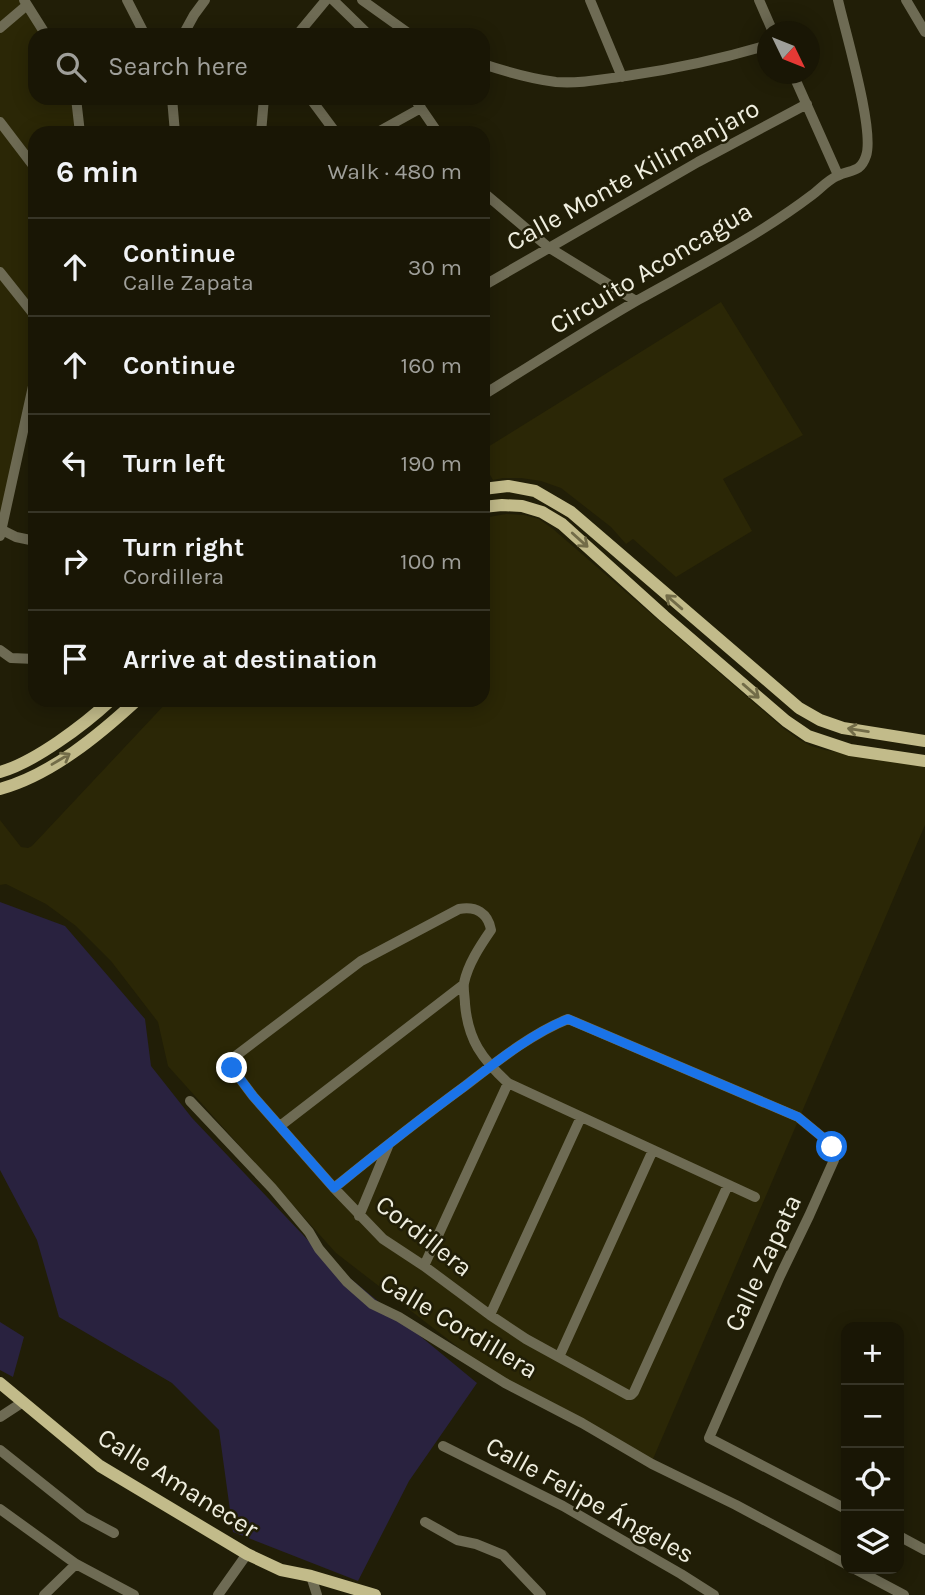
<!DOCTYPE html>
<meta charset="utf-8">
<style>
:root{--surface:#191605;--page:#221f0f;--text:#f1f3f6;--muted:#9f9f9a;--line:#373527}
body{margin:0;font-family:Karla,sans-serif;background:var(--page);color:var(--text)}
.controls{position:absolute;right:21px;bottom:21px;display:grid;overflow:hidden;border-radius:14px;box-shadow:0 4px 18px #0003}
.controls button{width:63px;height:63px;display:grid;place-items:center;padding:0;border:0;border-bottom:2px solid var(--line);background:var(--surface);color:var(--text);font:35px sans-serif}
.compass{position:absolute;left:757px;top:21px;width:63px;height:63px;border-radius:50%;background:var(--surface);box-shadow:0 4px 18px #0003;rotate:133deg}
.stop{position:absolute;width:21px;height:21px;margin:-16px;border:5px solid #1a73e8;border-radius:50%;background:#fff}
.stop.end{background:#1a73e8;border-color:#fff;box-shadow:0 2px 7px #0008}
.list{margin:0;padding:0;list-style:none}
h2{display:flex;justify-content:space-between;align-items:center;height:91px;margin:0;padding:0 28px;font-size:30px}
h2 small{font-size:23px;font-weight:400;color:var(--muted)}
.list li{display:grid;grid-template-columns:46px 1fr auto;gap:21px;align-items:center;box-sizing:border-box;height:98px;padding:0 28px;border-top:2px solid var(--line)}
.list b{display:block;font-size:26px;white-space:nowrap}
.list p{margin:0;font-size:23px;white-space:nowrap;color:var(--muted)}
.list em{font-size:23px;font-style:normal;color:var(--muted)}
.icon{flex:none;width:38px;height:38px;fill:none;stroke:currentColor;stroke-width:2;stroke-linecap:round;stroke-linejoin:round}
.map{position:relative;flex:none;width:925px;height:1595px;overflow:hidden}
.search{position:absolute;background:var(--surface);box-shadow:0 4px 18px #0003;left:28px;top:28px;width:462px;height:77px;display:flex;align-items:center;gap:18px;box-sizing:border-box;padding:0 24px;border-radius:21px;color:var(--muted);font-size:26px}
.panel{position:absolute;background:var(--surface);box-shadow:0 4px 18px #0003;left:28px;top:126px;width:462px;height:581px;border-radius:21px}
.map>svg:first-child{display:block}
.built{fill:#2b2706}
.green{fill:#29223f}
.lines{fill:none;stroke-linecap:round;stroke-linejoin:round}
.minor{stroke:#6e6b54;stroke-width:10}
.major{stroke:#c2bb8a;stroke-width:12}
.oneway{stroke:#726c48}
.route{stroke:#1a73e8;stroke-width:9}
.labels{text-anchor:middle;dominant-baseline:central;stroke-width:5;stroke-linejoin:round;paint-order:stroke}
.street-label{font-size:26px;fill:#efeedf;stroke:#211e07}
</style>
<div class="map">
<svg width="925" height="1595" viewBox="0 0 925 1595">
<rect width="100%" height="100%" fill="#211e07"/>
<path class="built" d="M0,0H24L46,35H35V98H76L80,133H35V377L0,536Z
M721,302L803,435L723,479L752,531L676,577L633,539L626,544L611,527L561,488L541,481L521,478H503L493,480L483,463V450Z
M506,514L524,515L539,519L553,529L783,728L798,739L811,746L825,750L925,766V825L653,1459L485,1368L336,1253L168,1066L158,1022L111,961L76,926L46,904L6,884L0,885V820L21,847L28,848L32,846L169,700H483V518Z"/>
<path class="green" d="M0,902L65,926L145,1019L151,1066L192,1118L322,1255L477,1383L409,1481L358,1581L233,1532L219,1430L172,1383L59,1317L37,1240L0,1170Z
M0,1322L24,1337L13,1377L0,1370Z"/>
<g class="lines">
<path class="minor" d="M24,0L46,35
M127,0L145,35
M333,0L369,35
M362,0L411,35
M590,0L622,77
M759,0L773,32
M906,0L925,32
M0,28L27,5
M183,35L194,15L205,0
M297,35L326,0
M483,64C507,72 531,79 556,82C579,84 603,79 626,76C674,69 721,59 768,45
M793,74L838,175
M76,98L80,133
M172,98L175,133
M310,98L336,133
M414,98L438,133
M0,122L35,168
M261,133L264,98
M376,133L421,108
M483,192L548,247L636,301
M0,272L35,316
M483,286L698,162L807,104
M483,395C535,363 586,330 638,300C697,267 758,236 812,195C820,189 828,180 837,176C850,169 860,174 866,156C875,131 845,31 838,0
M0,529L16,537L35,541
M0,536L35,377
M0,650L11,658L35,659
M190,1101L272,1188L309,1232L319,1249L347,1282L372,1304L399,1317L505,1383L582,1423L652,1464L736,1505L846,1564
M280,1126L463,985
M728,1185L634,1392L631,1395H628L526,1339L490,1315L424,1266L383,1239L334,1188L253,1096L232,1068L230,1063L233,1058L361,961L459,909C476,906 488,913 491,930C480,946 468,964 464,983C463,989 465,998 465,1004C468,1040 482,1059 508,1083L755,1197
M334,1188C377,1153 420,1119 465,1086C495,1063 532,1033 568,1019L798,1117L821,1136L832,1147L834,1160L809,1216L780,1276L709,1438L846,1509
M359,1216L389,1144
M424,1266L508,1083
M490,1315L581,1117
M559,1357L653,1150
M0,1417L23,1402
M443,1446L563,1506L681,1574L714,1595
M0,1450L84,1517L114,1533
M0,1509L76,1564L134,1595
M425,1522L457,1540L476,1544L503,1555L541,1595
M899,1536L925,1550
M855,1569L904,1595
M311,1576L317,1595
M44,1595L76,1564
M218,1595L247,1554"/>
<path class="major" d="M483,489L508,486L535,491L571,512L799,708L820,720L843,728L925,741
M483,507L502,505L522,506L542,512L562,524L664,616L786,721L808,736L850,750L925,761
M0,772C35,762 84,725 111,700
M0,789C51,775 99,735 137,700
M0,1383L100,1466L247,1554L281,1570L311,1576L375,1595"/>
</g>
<defs><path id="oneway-shaft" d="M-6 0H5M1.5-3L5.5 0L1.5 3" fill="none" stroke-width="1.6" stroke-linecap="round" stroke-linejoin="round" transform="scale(1.75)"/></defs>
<g class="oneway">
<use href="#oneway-shaft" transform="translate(580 540) rotate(42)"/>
<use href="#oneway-shaft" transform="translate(674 602) rotate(-139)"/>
<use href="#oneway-shaft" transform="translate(751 691) rotate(41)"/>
<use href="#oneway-shaft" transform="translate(858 730) rotate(-171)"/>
<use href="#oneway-shaft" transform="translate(61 759) rotate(-31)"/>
</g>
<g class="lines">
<path class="route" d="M232,1068L253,1096L334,1188C377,1153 420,1119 465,1086C495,1063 532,1033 568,1019L798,1117L821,1136L832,1147"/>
</g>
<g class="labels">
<g class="street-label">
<text transform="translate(633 175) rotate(-29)">Calle Monte Kilimanjaro</text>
<text transform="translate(651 268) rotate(-31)">Circuito Aconcagua</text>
<text transform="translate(424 1236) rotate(38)">Cordillera</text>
<text transform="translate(763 1263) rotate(-65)">Calle Zapata</text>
<text transform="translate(459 1326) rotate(31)">Calle Cordillera</text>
<text transform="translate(178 1483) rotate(32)">Calle Amanecer</text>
<text transform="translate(590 1500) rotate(29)">Calle Felipe Ángeles</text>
</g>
</g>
</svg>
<div class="controls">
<button>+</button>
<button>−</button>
<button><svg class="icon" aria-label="locate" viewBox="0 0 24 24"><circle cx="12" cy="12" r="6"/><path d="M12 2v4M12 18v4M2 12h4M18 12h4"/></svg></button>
<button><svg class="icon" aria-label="layers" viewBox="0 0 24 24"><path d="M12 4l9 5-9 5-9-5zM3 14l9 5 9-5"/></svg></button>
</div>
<svg class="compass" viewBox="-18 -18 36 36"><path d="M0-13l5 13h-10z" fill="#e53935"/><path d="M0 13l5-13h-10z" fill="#9f9f9a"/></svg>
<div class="stop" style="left:832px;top:1147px"></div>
<div class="stop end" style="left:232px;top:1068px"></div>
<div class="search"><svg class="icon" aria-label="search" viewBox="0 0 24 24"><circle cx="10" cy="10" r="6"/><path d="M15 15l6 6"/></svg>Search here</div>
<section class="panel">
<h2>6 min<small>Walk · 480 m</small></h2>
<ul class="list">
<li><svg class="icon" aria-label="ahead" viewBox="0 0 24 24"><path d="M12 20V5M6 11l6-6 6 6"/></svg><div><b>Continue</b><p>Calle Zapata</p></div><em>30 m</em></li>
<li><svg class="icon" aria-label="ahead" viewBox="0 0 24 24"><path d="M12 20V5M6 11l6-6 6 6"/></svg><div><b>Continue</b></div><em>160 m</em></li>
<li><svg class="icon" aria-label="left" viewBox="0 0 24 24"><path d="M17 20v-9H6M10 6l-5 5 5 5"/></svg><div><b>Turn left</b></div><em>190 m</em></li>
<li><svg class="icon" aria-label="right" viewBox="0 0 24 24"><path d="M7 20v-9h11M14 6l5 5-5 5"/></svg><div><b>Turn right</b><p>Cordillera</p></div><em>100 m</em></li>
<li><svg class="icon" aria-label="arrive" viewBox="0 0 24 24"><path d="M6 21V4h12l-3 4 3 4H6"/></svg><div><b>Arrive at destination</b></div></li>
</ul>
</section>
</div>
